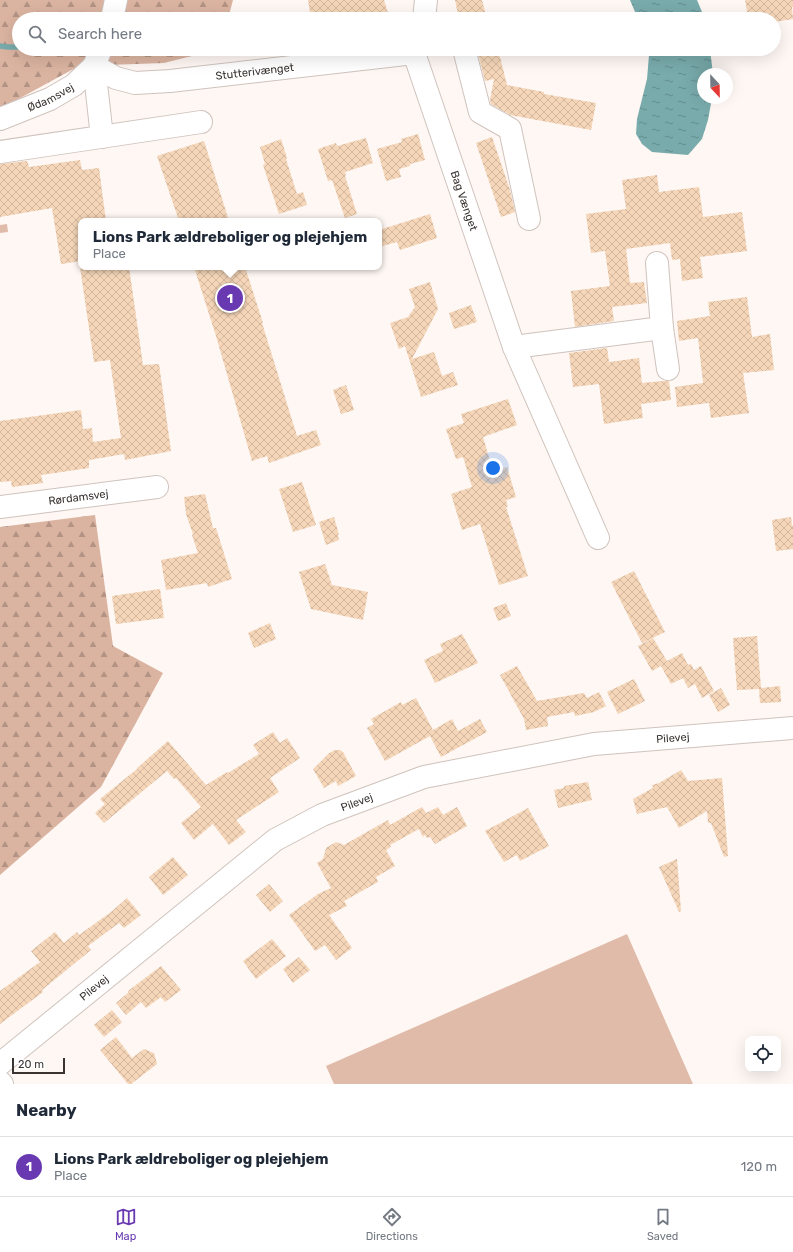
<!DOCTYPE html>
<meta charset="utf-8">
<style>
:root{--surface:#fff;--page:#f2f2f3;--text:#1f2937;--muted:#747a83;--line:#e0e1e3;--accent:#6839b0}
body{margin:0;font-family:Rubik,sans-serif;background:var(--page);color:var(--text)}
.controls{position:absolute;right:12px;bottom:12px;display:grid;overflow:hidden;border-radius:8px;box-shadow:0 4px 16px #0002}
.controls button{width:36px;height:36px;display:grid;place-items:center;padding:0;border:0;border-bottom:1px solid var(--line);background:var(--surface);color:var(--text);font:20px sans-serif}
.compass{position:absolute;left:697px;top:68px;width:36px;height:36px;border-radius:50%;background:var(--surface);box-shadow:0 4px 16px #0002;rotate:158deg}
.scale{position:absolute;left:12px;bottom:10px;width:53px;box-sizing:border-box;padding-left:4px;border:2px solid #393432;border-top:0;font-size:11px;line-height:14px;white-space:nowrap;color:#393432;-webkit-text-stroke:3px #fff;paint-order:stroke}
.you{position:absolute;left:493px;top:468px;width:14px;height:14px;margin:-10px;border:3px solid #fff;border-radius:50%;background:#1a73e8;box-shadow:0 0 0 6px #1a73e833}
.badge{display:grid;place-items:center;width:26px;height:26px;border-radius:50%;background:var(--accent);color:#fff;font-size:13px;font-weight:700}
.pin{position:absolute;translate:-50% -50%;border:2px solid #fff;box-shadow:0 1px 4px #0006}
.popup{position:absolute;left:78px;top:218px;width:304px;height:52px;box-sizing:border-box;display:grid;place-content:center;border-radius:8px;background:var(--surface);filter:drop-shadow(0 1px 3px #0005);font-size:13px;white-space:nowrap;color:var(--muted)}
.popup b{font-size:15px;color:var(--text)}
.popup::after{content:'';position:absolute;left:50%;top:100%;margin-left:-8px;border:8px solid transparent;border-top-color:var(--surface)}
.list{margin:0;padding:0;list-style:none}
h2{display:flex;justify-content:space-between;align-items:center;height:52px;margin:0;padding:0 16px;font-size:17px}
h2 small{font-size:13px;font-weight:400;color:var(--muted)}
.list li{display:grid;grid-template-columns:26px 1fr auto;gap:12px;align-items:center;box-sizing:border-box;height:60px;padding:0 16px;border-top:1px solid var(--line)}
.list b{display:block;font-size:15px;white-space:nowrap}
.list p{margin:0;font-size:13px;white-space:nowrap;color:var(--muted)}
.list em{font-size:13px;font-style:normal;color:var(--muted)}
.icon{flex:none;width:22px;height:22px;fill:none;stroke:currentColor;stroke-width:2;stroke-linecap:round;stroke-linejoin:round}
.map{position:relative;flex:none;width:793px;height:1084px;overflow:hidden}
.search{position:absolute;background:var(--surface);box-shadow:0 4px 16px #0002;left:12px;right:12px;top:12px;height:44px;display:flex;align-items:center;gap:10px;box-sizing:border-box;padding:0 14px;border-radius:22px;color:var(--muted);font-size:15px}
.sheet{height:112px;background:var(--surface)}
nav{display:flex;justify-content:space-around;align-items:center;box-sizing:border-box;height:56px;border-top:1px solid var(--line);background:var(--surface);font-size:11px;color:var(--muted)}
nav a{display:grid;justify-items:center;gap:2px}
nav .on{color:var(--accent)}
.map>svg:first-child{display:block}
.forest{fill:url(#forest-firs)}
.pitch{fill:#e1bba9}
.water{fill:url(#water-ripples)}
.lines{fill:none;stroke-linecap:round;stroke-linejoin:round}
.stream{stroke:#79abac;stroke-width:5.5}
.building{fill:url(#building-cross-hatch)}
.minor-casing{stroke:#cfc3bd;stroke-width:24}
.minor{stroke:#fff;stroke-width:22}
.labels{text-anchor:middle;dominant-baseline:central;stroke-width:3;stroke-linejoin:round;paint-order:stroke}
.street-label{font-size:11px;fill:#393432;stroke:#fff}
</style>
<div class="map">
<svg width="793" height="1084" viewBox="0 0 793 1084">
<defs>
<pattern id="forest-firs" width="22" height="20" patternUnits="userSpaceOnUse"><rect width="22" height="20" fill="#dbb4a1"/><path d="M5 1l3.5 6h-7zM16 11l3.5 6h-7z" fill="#b39384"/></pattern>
<pattern id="water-ripples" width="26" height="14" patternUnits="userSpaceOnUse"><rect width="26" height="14" fill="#79abac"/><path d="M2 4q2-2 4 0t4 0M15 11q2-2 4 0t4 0" fill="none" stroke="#648c8d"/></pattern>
<pattern id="building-cross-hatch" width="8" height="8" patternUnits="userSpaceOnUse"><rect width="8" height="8" fill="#f5d6b8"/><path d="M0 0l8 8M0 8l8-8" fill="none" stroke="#d3b89f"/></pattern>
</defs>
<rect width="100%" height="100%" fill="#fff7f3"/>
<path class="forest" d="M0,0H233L228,19H19V49H219L164,63L79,66L0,109Z
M95,515L113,646L163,673L101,787L0,875V527Z"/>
<path class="pitch" d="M7,224L8,232L0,233V225Z
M627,934L693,1084H334L326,1066Z"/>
<path class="water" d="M630,0H697L705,19H638Z
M648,49H710L713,74H703V98H712L708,120L702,139L688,155L652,152L642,144L636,134L637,119L647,79L649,55Z"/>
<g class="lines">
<path class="stream" d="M0,46L8,47H19"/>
</g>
<path class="building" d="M308,0H384L389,16L381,19H311Z
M455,0H482L487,19H459Z
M745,0H793V7H792L793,19L774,22V19H763L762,13L748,17Z
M477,49H498L507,85L544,92V94L596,103L591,130L510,115L491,104L490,100L494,79L485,81Z
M418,134L425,160L410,164V166L399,169L401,177L386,181L377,149L402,142L401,139Z
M492,137L510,190L515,212L501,217L476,143Z
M366,138L373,163L345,172L346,175L345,176L357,214L345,218L332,180L328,181L318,149L336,143L337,146Z
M281,139L287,158L286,159L297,194L303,192L307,205L279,214L263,165L265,164L260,147Z
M204,141L229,221H179L157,156Z
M80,160L82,170L99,168L106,221H81V261L61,264L52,208L0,217V164L27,161L29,167Z
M657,175L659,192L699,187L703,217L742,212L747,251L700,257L703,278L682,281L680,259L672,260L670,243L626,249L630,283L644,282L647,303L612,307L614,321L575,327L571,291L610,286L605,251L591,253L586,214L626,209L622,180Z
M430,214L437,238L400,250L397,242L379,247V230Z
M80,267H129L143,365L159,364L171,451L125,460L124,454L89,460V468L41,475L43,483L12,487L11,481L0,482V421L81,410L83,429L92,428L93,442L121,438L110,360L94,362Z
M194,267H245L263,323H262L297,436L316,430L321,445L269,463L267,456L252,461L216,336Z
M430,282L438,309L412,359L434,352L442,376L453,372L458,385L421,397L405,346L399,349L390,323L408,317L415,307L409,289Z
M747,297L752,337L770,334L774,370L743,373L749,413L711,418L709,403L677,407L675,387L703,383L698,338L679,341L677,321L710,316L708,302Z
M471,305L477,322L454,329L449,313Z
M607,348L609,362L639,358L642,383L663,381H669L671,400L641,404L643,418L604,424L599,384L573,387L569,353Z
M346,385L354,410L341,414L333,390Z
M508,399L517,425L483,437L493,471L507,467L516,497L506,500L508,507H506L528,576L499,585L480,524L462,530L451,494L472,487L463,457L456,459L446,429L464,423L461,414Z
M302,482L316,525L293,532L279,489Z
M205,494L213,528H216L232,579L208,587L207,583L166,590L161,560L198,553L192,535L193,534L186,514L184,497Z
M334,517L339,535H338L339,540L326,545L319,522Z
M791,517L792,526L793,525V549L776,551L772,520Z
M325,564L332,585L368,592L363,620L311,609L299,572Z
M634,571L665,632L642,643L611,582Z
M160,589L164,618L116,624L112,596Z
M506,603L511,616L498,621L493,608Z
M270,623L276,639L254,648L248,633Z
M462,634L478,663L435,683L424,660L443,651L440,644Z
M757,636L761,688L780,686L781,702L760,703L759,689L737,690L733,638Z
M653,638L667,661L682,653L688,665L691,664L694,670L701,666L714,691L702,698L695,684L688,688L683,678L671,684L661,666L652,671L638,646Z
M517,666L537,701L584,693L587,698L599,692L606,706L594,712L575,716L574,712L547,717L548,726L526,730L524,719L500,675Z
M634,679L645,701L618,714L607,692Z
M721,688L730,705L718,712L709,695Z
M416,698L433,730L452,719L458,731L480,719L487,732L441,757L430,736L385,761L367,728L374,724L371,719L401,702L402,705Z
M273,732L280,743L287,738L300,758L270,778L279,792L236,820L246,832L229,845L213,824L194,840L181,823L201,807L176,778L174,779L167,771L104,823L95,813L105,804L100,799L137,769V768L168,741L206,785L227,772L228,773L259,754L253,745Z
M335,750H340L343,752L356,776L338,786L336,781L324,788L313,769L329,753Z
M681,770L688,781L722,778L728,856L724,857L711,823H708L707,811L679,828L667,807L637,814L633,799L653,788L652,785L659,783Z
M588,782L592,800L558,808L554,790L564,788V786Z
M422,807L426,813L438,807L443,815L457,807L467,826L435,844L430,837L427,838L425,835L423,837L419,829L390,845L391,847L386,850L395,866L376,877L378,882L344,901L347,906L329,915L352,948L336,960L325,945L315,951L289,915L318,894L331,888L317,863L323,859L326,848L336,842L344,845L388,820L390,825Z
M528,808L549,846L520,861L517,855L504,862L485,831Z
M173,857L188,875L163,895L149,877Z
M677,859L681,911L679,912L659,867Z
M269,884L283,901L270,912L256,895Z
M127,898L141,915L124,928L119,923L88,946L91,950L42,990L43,992L0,1024V991L40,962L31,951L55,932L64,943L77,932L79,935L111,912Z
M272,939L286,956L256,979L243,961Z
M299,957L310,970L293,983L283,969Z
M161,966L181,990L165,1002L161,997L146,1008L141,1002L126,1015L116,1003L129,992L128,991Z
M112,1010L122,1022L104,1037L94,1025Z
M116,1037L132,1058L144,1049L154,1053L157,1064L131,1084H128L100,1050Z"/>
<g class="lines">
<g class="minor-casing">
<g id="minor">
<path d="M112,19L116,0"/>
<path d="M424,19L426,0"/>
<path d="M464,49L480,112L510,129L529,219"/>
<path id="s1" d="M414,53L514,347L598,538"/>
<path id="s2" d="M94,66L116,78L135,83L170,81L414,53L416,49"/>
<path d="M94,66L102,137"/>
<path id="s3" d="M0,119L50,99L74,85L94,66L101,49"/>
<path d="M0,152L201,122"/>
<path d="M662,328L668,369"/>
<path d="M514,347L662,328L657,263"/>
<path id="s4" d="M0,507L157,487"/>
<path id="s5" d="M0,1064L275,840L322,815L424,777L594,744L793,728"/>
<path d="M0,1082L2,1084"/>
</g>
</g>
<use href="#minor" class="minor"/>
</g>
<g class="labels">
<g class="street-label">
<text stroke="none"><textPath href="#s2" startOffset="165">Stutterivænget</textPath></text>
<text stroke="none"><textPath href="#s3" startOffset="55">Ødamsvej</textPath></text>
<text stroke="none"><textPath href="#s1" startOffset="156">Bag Vænget</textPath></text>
<text stroke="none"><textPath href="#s4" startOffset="79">Rørdamsvej</textPath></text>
<text stroke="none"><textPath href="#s5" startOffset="769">Pilevej</textPath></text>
<text stroke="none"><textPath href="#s5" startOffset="445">Pilevej</textPath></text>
<text stroke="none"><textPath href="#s5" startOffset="121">Pilevej</textPath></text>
</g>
</g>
</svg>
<div class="controls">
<button><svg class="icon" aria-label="locate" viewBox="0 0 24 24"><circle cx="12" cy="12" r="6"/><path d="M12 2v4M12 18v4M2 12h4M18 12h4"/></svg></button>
</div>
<svg class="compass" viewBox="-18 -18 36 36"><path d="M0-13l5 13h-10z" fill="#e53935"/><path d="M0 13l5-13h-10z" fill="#747a83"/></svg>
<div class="scale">20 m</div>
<div class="you"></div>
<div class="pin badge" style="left:230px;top:298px">1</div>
<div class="popup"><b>Lions Park ældreboliger og plejehjem</b>Place</div>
<div class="search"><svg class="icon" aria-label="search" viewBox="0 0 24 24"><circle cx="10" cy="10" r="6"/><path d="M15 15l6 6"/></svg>Search here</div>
</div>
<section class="sheet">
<h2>Nearby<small></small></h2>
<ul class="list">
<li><span class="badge">1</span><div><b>Lions Park ældreboliger og plejehjem</b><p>Place</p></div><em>120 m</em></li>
</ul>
</section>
<nav>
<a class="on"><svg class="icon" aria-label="map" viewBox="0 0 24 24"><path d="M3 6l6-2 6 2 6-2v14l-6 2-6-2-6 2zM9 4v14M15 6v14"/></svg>Map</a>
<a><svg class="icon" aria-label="directions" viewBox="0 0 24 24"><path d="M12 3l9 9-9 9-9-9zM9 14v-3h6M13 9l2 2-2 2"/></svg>Directions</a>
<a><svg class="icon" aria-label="saved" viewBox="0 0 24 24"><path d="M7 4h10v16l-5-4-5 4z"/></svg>Saved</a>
</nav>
